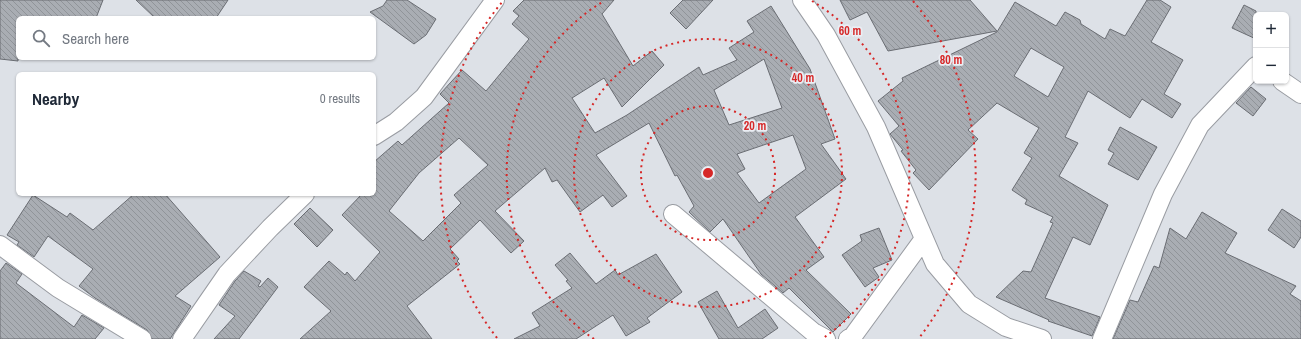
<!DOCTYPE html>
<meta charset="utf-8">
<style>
:root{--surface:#fff;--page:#f6f6f7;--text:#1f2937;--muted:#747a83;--line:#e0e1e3}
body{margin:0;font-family:"Archivo Narrow",sans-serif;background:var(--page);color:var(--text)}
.controls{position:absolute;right:12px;top:12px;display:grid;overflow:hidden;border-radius:6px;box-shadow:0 1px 3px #0004}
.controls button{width:36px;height:36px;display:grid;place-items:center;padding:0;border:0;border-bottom:1px solid var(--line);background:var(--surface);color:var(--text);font:20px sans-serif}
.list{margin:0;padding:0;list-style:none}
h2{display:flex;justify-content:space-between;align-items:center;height:52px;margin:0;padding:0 16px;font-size:17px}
h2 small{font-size:13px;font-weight:400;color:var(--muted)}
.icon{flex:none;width:22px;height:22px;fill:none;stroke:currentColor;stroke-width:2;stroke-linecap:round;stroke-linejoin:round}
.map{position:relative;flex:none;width:1301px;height:339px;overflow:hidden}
.search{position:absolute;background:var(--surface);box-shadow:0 1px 3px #0004;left:16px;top:16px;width:360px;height:44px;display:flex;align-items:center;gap:10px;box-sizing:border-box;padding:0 14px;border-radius:6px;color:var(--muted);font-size:15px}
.panel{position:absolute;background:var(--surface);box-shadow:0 1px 3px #0004;left:16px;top:72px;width:360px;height:124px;border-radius:6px}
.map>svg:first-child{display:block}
.building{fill:url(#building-back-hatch);stroke:#6a6d73;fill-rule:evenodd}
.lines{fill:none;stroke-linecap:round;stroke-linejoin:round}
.street-casing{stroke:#999ca2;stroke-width:20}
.street{stroke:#fff;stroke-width:18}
.ring{fill:none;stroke:#d62828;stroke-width:2;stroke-dasharray:2 4}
.centre{fill:#d62828;stroke:#eaeef4;stroke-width:2}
.ring-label{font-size:12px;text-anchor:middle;font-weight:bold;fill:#d62828;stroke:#eaeef4;stroke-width:3.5;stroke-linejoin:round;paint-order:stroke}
</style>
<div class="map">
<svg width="1301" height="339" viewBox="0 0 1301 339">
<defs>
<pattern id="building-back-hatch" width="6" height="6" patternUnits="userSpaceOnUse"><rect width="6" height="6" fill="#a9adb3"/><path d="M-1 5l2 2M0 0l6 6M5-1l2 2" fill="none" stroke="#909499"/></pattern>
</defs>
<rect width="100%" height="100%" fill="#dde1e7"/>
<path class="building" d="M0,0H103L96,18H18V61L0,59Z
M136,0H228L216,18H155Z
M387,0H407L436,19L426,35L414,44L370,12L383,6Z
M524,0H614L602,14L633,66L652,51L664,65L622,107L604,78L572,98L595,133L627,115L699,67L703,75L737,60L729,48L754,32L747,21L771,6L810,69L835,139L821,144L846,179L795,217L824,257L806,270L851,314L833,332L789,288L783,293L761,274L723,219L710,232L689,212L694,206L677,175L675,176L649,123L596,155L627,196L612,207L603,195L580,212L557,180L552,182L545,168L495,211L524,241L511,253L480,220L450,249L459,259L457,261L460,264L407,306L432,339H300L331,311L304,287L329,261L345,275L347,272L355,281L380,252L342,215L362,194H374V162L398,141L402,145L449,103L440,94L462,70L486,91L529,39L512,24L519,16L513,11ZM764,59L782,108L729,125L714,90ZM793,135L806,169L759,203L737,173L745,169L737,154ZM459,138L488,165L454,195L461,203L423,241L389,211L419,173Z
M683,0H713L686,29L670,13Z
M840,0H970L997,31L888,51L867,12L850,20Z
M1147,0H1160L1171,7L1151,42L1183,60L1164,94L1181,104L1172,118L1142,99L1130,118L1088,91L1065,137L1078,143L1059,176L1108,205L1090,245L1073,237L1045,298L1100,317L1092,336L1048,321L1049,320L996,297L1023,271L1031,272L1053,223L1050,222L1053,217L1025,204L1027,200L1012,190L1032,158L1024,153L1039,128L997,103L968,130L978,139L929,190L913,173L916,170L901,151L903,150L890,134L899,126L878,101L903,81L902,78L997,32L1015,2L1056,26L1065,12L1080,20L1081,24L1105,39L1110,29L1125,36ZM1031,48L1064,67L1048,97L1014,76Z
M1244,5L1256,11V39L1232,28Z
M1251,87L1266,99L1253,116L1236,103Z
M1120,127L1157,147L1138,180L1108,164L1114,153L1108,150Z
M134,194H165L220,257L175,296L191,306L170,339H152L147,330L95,298L79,286L93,269L48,236L34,257L17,245L19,242L7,235L33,195L67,217L70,213L93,230Z
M310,208L333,230L317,247L294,224Z
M1282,209L1301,221V237L1294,248L1268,230Z
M1202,212L1237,233L1225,253L1296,286L1290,294L1301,301V339H1113L1130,300L1138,302L1154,266L1159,268L1170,228L1186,239Z
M879,228L892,260L873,268L879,277L865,287L842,255L862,241L860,235Z
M570,253L596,284L615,270L618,275L656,254L682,292L647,318L650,322L626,336L613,315L576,339H514L540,326L532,313L572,288L566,281L568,280L555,265Z
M6,263L22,274L16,283L74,327L82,315L104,328L95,339H0V271Z
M244,271L261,281L258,286L260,287L268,278L278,287L239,339H214L235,316L219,305L235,281Z
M717,291L738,328L765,309L778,328L762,339H719L698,302Z"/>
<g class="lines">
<g class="street-casing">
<path id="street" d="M802,0L826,35L876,127L935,264L969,304L1006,327L1042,339
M1282,81L1301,94
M374,136L396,122L424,97L495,0
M673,214L813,332L826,339
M0,245L58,288L142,339
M182,339L227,274L270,228L305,194
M848,339L853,336L923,240
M1102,339L1163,194L1200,125L1256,66"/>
</g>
<use href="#street" class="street"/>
</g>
<g class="ring">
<circle cx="708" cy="173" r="67"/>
<circle cx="708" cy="173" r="134"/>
<path d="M594 339A201 201 0 0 1 604 1M812 1A201 201 0 0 1 822 339"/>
<path d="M497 338A268 268 0 0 1 503 1M913 1A268 268 0 0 1 919 338"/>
</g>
<circle cx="708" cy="173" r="6" class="centre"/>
<g class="ring-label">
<text x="850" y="35">60 m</text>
<text x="951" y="64">80 m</text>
<text x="803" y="82">40 m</text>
<text x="755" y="130">20 m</text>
</g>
</svg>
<div class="controls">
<button>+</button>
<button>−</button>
</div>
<div class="search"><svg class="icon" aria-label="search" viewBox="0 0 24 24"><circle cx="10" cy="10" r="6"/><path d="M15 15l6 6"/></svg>Search here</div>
<section class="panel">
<h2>Nearby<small>0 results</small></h2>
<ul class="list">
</ul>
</section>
</div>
